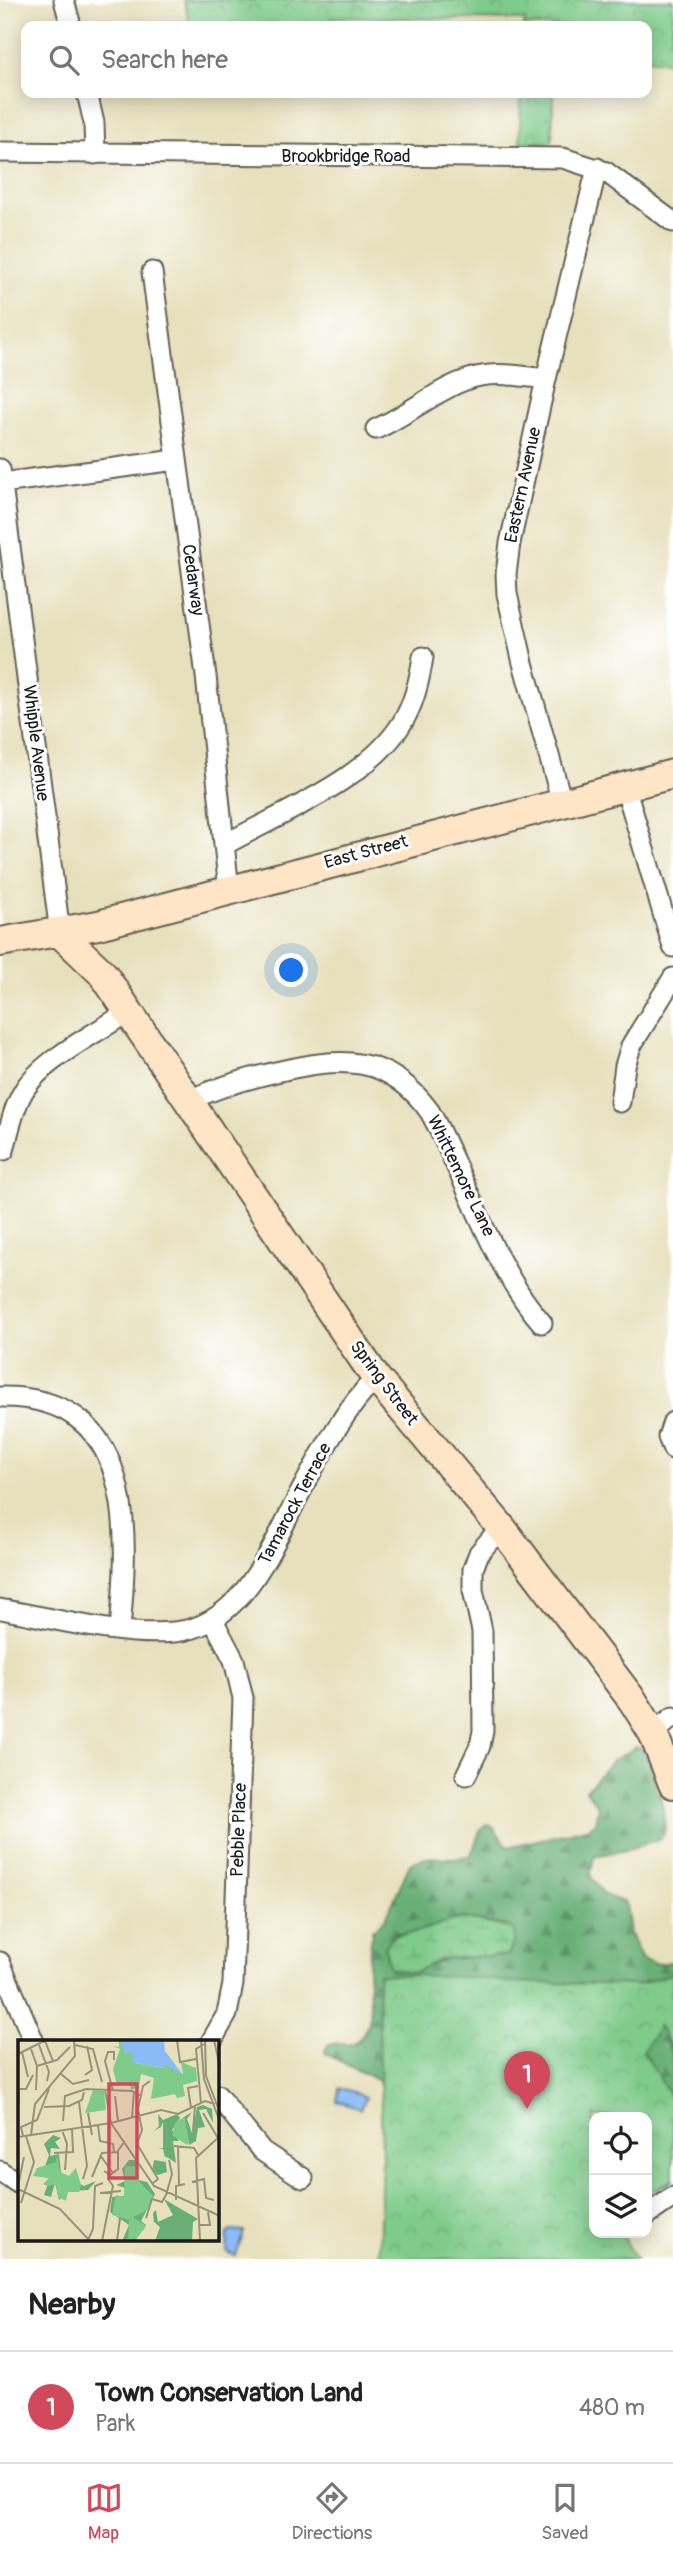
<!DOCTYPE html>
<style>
:root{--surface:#fff;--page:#f6f6f6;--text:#222;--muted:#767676;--line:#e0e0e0;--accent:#d1495b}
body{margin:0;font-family:Pangolin,sans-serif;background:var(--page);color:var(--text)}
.controls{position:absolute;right:21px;bottom:21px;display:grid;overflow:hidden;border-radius:14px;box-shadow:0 4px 18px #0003}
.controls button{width:63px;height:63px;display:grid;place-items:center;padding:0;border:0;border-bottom:2px solid var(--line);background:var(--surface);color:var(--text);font:35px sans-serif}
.you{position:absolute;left:292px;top:971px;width:24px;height:24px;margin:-18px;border:5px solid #fff;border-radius:50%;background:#1a73e8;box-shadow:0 0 0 10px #1a73e833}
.badge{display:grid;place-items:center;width:46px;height:46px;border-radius:50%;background:var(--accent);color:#fff;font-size:23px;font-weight:700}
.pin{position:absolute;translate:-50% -58px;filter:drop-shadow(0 2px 4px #0008)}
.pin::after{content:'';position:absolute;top:37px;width:24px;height:21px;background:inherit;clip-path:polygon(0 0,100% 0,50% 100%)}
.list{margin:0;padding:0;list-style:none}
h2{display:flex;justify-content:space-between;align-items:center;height:91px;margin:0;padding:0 28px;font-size:30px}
h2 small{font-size:23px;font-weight:400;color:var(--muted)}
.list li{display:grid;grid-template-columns:46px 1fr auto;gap:21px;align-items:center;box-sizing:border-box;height:112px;padding:0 28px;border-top:2px solid var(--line)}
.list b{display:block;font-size:26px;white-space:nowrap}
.list p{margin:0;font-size:23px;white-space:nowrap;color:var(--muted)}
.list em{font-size:23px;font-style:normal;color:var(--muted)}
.icon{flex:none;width:38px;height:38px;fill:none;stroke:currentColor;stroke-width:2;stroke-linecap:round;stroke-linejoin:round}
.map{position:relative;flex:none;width:673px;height:2259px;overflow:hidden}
.search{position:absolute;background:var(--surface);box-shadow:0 4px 18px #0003;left:21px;right:21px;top:21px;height:77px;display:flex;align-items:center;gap:18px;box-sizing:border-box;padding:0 24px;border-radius:14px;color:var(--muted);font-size:26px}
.sheet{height:203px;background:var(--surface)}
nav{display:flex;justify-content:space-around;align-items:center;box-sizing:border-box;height:98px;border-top:2px solid var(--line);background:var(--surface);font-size:19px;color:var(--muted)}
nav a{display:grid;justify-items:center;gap:4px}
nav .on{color:var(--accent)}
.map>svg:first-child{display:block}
.forest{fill:url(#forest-firs);stroke:#426649;stroke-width:2;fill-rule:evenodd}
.wetland{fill:url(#wetland-marsh);stroke:#4e7453;stroke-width:2}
.park{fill:url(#park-crowns);stroke:#4e7453;stroke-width:2}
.water{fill:#8abbf6;stroke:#536c89;stroke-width:2}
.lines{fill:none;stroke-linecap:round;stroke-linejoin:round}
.street-casing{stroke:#636154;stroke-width:23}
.secondary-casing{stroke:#636154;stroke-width:32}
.street{stroke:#fff;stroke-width:19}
.secondary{stroke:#fde5c5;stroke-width:28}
.labels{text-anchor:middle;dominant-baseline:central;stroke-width:6;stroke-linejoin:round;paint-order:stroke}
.street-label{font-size:18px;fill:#1c1c1c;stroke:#fff}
.inset-road{fill:none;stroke:#96927c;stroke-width:2}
.view{fill:#d1495b;fill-opacity:0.15;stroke:#d1495b;stroke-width:3.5}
.inset-edge{fill:none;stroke:#1c1c1c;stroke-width:3.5}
</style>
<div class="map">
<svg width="673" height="2259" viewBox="0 0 673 2259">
<defs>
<pattern id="forest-firs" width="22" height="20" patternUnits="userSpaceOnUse" patternTransform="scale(1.75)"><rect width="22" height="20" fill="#67af76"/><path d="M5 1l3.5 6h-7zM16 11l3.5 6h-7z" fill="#548e60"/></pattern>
<pattern id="wetland-marsh" width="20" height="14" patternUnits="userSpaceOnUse" patternTransform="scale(1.75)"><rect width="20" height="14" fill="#7fcb8a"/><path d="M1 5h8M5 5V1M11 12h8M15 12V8" fill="none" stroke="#6dae76"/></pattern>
<pattern id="park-crowns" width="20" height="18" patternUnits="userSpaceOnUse" patternTransform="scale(1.75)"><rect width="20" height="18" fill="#7fcb8a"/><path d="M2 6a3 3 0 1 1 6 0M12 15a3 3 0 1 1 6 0" fill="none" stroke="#6dae76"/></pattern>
</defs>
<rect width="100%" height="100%" fill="#fff"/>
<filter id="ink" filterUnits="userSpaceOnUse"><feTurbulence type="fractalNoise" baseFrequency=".0143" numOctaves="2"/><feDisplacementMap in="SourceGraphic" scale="14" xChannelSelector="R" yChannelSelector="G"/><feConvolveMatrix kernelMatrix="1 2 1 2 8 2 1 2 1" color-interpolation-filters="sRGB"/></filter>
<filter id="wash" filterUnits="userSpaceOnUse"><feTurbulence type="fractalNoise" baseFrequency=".00686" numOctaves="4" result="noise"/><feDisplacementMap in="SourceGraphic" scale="28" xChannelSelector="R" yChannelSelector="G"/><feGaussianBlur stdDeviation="1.57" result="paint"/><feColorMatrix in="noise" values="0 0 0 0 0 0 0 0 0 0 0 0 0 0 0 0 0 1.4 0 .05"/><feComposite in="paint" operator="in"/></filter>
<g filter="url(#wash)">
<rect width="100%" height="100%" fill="#e7e0bc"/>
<path class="forest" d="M636,1747L644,1749C650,1765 673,1823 662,1837C657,1840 638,1846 631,1848C619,1853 606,1852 594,1857L590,1875L604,1895L626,1903L630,1934L642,1960L657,1964L673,1962V2019L665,2031V2039L673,2058V2182L647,2194V2117H594V2233L608,2253L381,2087L377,2080L326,2054L325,2050L329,2044L354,2043C377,2027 369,1994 368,1969C368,1957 372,1943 372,1930L386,1918L410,1864C436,1850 447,1864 471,1855L481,1829L487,1825L493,1827L508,1847L588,1828L595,1823L598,1807L586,1790L612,1761ZM462,1918L507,1926L508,1955L449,1958L431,1965L388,1961L396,1933H411Z"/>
<path class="wetland" d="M462,1918L515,1929L514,1941L508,1955L441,1959L414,1973L390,1969L385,1948L393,1935L411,1933Z"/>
<path class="park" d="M184,0H673V63L647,59V26H524L525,20L333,17L324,26H190Z
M521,93H553L552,142H520Z
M673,1973V2051L659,2026L643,2051L673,2101V2178L647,2195V2117H594V2233H621L636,2259H379L382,2156L378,1974L470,1977L507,1982L638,1985Z"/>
<path class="water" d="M339,2088L358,2093L366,2098L360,2109L337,2101Z
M231,2231L244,2232L236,2256L227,2252L228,2233Z"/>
</g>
<g filter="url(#ink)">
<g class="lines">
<g class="street-casing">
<path id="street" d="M64,0L71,26
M87,93L94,123L95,154
M0,152L563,158L606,172L673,222
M152,272L206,676L229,890
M376,429C411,414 445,382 481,376C503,372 525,377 546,379
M0,469L60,933
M2,483L176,460
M625,786L673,947
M562,802L523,663L507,594L506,574L510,543L546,379L597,168
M224,845C281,813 377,776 407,714C416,696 420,677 423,657
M190,1100C218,1087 246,1079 276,1072C340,1057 388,1053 430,1112C466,1177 493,1268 542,1323
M620,1102L625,1066L631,1046L673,978
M4,1150C9,1131 13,1109 23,1092C40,1061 98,1032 128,1012
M0,1397C137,1395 129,1530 120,1629
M673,1422L668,1437L673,1449
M0,1609C53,1618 120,1637 174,1632C243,1626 272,1546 300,1493C322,1452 343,1411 376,1378
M653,1733L673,1717
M466,1775L480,1746L483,1731L482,1631L473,1590V1569L479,1553L501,1527
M0,1962L34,2042
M211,2042L227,2014L233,1984L243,1698L234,1660L213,1620
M217,2095L262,2151L303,2178
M0,2171L19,2184
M647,2215L673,2197"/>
</g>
<g class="secondary-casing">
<path id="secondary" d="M60,933L103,974L376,1378L501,1527L633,1701L653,1733L673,1784
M0,942L98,925L673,774"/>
</g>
<use href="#street" class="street"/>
<use href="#secondary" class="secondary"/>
</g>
</g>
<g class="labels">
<g class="street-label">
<text x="346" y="156">Brookbridge Road</text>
<text transform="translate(523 485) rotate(-78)">Eastern Avenue</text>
<text transform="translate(193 580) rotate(82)">Cedarway</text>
<text transform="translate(36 743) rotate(83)">Whipple Avenue</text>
<text transform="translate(366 852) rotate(-15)">East Street</text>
<text transform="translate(461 1176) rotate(64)">Whittemore Lane</text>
<text transform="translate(384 1383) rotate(53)">Spring Street</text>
<text transform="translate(295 1504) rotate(-62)">Tamarock Terrace</text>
<text transform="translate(239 1830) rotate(-88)">Pebble Place</text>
</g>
</g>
<g transform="translate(18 2040)">
<rect width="201" height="201" fill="#e7e0bc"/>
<path d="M185,65L194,69L195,83L188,69L181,70L187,87L180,88L178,101L171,105L166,77L174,72L169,79L174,93L179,67ZM140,74L145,80L159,74L162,78L154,90L161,101H155L158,123L147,116L149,132L140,135L134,131L136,120L148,122L145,109L140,108H145V82L143,87L136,91L141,86ZM35,95L43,98L37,102L42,109L33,108L32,116L41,114L43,133L66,146L78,141L70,150L51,151L41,160L37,143L33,157L26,155L32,138L15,135L26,129L31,115L26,104ZM111,120H119L120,126L116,139L129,142L137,154L123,181L128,185L125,191L123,186L117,201H104L111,185L92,172L94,157L107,156V148L98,145L107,141L104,129ZM146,159L180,179L175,182L174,201H137L142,187L136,182L135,173L138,170L140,182L155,175Z" fill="#67af76"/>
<path d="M166,77L171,102L169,105L154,95L157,83ZM39,114L42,132L51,136L58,128L63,145L61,152H50L48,161L40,157L38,144L29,146L25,144L31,138L15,136L19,128L38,122Z" fill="#7fcb8a"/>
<path d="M101,0L108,5L107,14L110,11L117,16V23L146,28L144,23L165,34L163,22L178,28L179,41L165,45L167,56L159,58L157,54L133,59L136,38L123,34L121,47L113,50L112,45H99L95,29L102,9L94,6L101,7ZM75,50L86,51L88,70L67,73ZM107,126H120L117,137L135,156L128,171L115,177L128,186L117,201H110L111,180L94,175L98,155L106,157Z" fill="#7fcb8a"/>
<path d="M103,0H146L147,11L165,35L144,23L147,28L117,23L113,20L117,16L110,11L107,14Z" fill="#8abbf6"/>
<path class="inset-road" d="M159,0L162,22L178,19M183,0L186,39L202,82M187,0L188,36L202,73M196,0L202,27M27,1L35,21M21,5L31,32L29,41M57,5L75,9L84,42M13,9L19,26L18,50M4,12L10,37M0,14L28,0M19,26L39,20L52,7M43,34L55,44L71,40M67,35L74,30L69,6M0,39L1,63M132,41L125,46L120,69L124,90L119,104L140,139L134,144M2,49H8L15,35M87,50L93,83L136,146L202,176M95,51L87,21L90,12H96V20M97,56L100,81M61,62L69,126L65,139M183,63L178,9L186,4M26,67L51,66L64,60L66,52M173,68L170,48L180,46M70,73L74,95M185,73L200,98M114,78L116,51M45,81L47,56L68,49L114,51L123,56M80,85L82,101L95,104L96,112M44,90L49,104L47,130M175,91L177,66M13,95L17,64L57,16L56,0M5,96L3,87L19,80L31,49M0,97L93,83L143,70L160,74L187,61L197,64M156,106L176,108L180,115M160,106L161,145M36,113L55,112L54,88M82,115L95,133M86,131L92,135L100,129V111M74,137L84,113L99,112L107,101M174,142L186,139L188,158L196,160M0,146L6,117M0,149L42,169L72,201M82,153L103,151M148,155L154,134L151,120M158,160V146L167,144M3,163L16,122L8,96M128,178L134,159L144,162L148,155M181,185H192L190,172M70,200L75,189L77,146L85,143M84,201L95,146L90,139M99,201L102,178M182,201L178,118L202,96"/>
<path class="view" d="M91,44H119V138H91Z"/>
<rect width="201" height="201" class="inset-edge"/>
</g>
</svg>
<div class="controls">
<button><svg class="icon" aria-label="locate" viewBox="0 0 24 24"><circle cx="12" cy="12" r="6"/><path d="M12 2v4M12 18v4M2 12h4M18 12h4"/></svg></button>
<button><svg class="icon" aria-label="layers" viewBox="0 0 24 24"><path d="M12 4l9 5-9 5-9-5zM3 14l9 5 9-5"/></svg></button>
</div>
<div class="you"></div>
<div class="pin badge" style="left:527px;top:2109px">1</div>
<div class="search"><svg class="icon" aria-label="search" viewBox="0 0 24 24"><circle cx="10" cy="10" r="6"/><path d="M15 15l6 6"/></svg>Search here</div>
</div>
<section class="sheet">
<h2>Nearby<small></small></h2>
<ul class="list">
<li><span class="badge">1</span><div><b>Town Conservation Land</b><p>Park</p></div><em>480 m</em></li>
</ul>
</section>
<nav>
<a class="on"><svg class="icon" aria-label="map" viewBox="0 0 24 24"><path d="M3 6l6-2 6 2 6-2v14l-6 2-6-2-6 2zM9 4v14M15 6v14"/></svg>Map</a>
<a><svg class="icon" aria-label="directions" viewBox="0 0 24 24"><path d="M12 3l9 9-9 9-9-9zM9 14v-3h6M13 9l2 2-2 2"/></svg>Directions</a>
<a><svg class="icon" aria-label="saved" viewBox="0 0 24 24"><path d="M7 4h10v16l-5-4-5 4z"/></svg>Saved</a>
</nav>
